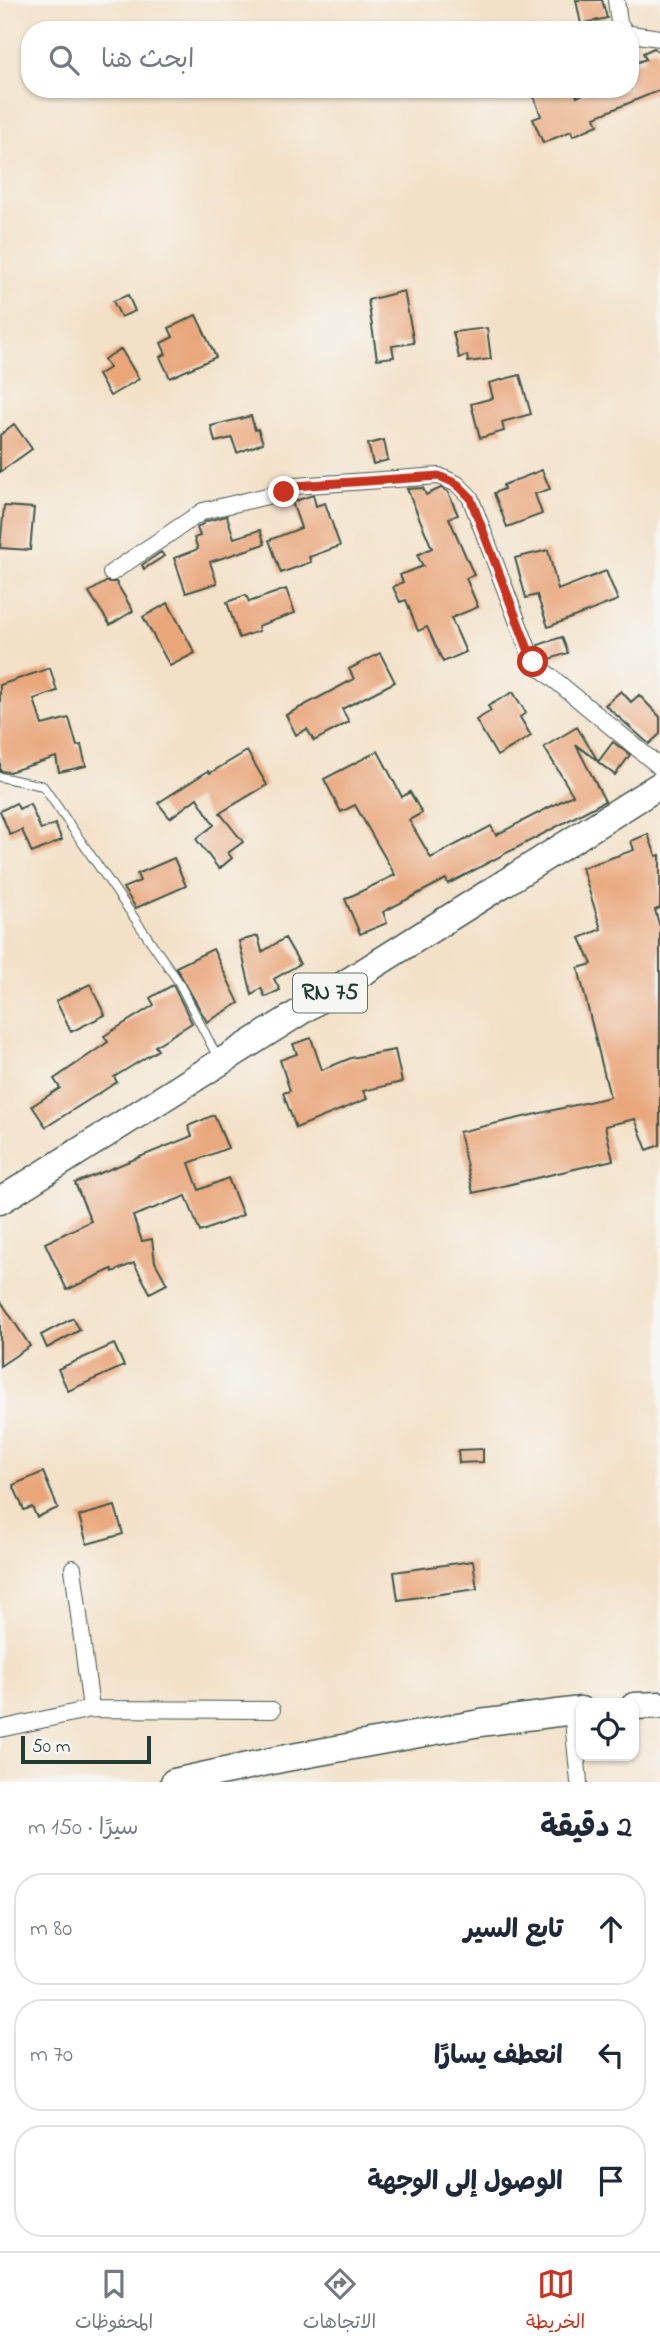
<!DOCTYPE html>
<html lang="ar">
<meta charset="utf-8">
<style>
:root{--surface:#fff;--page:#f6f6f7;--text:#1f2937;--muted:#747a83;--line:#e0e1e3;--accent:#c8321e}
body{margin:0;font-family:"Indie Flower","Playpen Sans Arabic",sans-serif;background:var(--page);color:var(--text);direction:rtl}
.controls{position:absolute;right:21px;bottom:21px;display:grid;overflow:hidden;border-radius:14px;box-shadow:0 2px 5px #0004}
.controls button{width:63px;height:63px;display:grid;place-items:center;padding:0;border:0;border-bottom:2px solid var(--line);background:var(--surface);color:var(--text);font:35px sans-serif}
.scale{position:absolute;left:21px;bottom:18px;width:130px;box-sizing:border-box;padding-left:7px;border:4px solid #1f3d34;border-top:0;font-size:19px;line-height:24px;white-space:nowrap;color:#1f3d34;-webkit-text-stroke:5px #f6f6f2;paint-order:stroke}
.stop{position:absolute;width:21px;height:21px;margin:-16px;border:5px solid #c8321e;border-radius:50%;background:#fff}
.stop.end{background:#c8321e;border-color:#fff;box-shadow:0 2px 7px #0008}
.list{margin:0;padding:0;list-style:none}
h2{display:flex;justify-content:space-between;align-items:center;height:91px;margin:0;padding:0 28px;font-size:30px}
h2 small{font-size:23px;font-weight:400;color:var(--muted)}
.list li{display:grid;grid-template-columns:46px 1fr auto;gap:21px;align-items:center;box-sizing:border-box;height:112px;margin:0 14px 14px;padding:0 14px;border:2px solid var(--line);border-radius:28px}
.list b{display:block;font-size:26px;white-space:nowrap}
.list em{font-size:23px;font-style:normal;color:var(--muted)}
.icon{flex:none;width:38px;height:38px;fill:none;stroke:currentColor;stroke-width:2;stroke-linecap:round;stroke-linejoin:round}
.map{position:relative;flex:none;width:660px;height:1782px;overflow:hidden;direction:ltr}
.search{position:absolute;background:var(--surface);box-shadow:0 2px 5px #0004;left:21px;right:21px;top:21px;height:77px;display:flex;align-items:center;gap:18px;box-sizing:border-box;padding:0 24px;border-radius:28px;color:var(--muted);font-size:26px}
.sheet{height:469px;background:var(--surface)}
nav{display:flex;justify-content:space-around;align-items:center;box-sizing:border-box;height:98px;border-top:2px solid var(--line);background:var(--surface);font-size:19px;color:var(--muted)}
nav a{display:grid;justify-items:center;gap:4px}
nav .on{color:var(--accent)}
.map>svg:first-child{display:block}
.building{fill:#e9a679}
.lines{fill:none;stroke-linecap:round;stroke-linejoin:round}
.lane-casing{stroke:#3f564a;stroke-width:10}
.street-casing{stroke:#3f564a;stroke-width:18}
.primary-casing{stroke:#3f564a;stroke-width:29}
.lane{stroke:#fff;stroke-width:8}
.street{stroke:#fff;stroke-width:16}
.primary{stroke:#fff;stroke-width:26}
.route{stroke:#c8321e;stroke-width:9}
.labels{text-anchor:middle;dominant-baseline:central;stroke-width:5;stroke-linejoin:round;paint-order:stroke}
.shield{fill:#f6f6f2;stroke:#60746d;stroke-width:2}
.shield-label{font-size:23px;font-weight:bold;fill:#1f3d34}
</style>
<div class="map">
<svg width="660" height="1782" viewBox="0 0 660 1782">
<rect width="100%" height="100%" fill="#f6f6f2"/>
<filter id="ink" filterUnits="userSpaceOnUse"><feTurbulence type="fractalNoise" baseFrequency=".0143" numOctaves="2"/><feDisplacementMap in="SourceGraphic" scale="14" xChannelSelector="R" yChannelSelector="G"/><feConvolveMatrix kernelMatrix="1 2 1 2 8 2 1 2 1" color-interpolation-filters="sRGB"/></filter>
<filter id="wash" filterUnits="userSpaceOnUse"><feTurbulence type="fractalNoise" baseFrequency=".00686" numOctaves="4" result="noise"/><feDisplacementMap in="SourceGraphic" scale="28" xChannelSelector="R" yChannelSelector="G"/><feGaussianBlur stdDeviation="1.57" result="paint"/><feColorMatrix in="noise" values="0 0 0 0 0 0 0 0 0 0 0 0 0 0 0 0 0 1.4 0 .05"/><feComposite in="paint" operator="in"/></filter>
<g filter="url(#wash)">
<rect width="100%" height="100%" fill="#f3e1c7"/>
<g id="blocks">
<path class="building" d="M576,0H602L607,18L581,24Z
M654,48L660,53V90L595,117L598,125L573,136L571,131L543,143L533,119L541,116L531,89H574L577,97L593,89H630V65L646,59L643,53Z
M404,291L414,343L392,346L394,357L377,359L368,300Z
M128,295L135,311L121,317L113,301Z
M196,315L216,357L170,378L160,357L166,354L161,343L173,337L169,328Z
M487,328L491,359L468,362L467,355L459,358L453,332Z
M121,349L139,379L110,396L98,375L109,368L104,359Z
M520,375L531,414L502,422L504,431L480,438L471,404L493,398L489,383Z
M251,416L255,430L258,429L263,443L237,453L232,438L215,442L211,426Z
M14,424L32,449L0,472V435Z
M384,440L388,460L373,464L368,444Z
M542,470L550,489L535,494L542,514L507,527L494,493L504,489L503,485Z
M423,488L426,495L441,488L448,492L458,515L449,518L474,575L466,578L478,607L451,618L466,652L443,662L427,627L418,631L406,600L400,602L393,587L403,582L400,575L423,566L417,555L432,548L407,489Z
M313,495L316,506L325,503L340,546L309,557L311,562L281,573L269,540L301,528L292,502Z
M4,506L34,508L30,550L0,548Z
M227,516L234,538L260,530L265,544L210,562L217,583L186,593L174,558L198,549L194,538L200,536L197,528L207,521Z
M548,550L558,590L606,571L618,600L548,627L537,595L526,598L515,558Z
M161,552L164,556L144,569L142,565Z
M106,582H116L133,611L110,625L89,592Z
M286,589L295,613L258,626L259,631L239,638L227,602L246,595L249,602Z
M168,603L195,653L170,666L143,617Z
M562,637L568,653L547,660L542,656L538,645Z
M380,653L395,682L342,709L349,722L314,741L307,729L296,735L286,715L354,679L349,669Z
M50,668L57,691L34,699L42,725L69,718L77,746L81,745L86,766L59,772L56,757L9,772L0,771V685Z
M621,691L631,702L639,695L660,717V734L649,744L605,705Z
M513,692L526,713L520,717L531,736L497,756L476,720L491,711L488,706Z
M577,727L598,761L576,745L605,801L448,884L446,879L383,912L387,923L360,934L345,899L395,875L355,805L341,812L324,779L378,751L402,797L410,792L422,813L409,820L431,858L491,826L496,835L573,795L544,747Z
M613,742L630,755L615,775L598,762Z
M247,751L267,785L220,813L243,842L228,853L232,858L219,869L196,839L214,825L197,798L170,818L158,803L208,771L210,773Z
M16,803L19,809L30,804L41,830L55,824L62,840L32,853L22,830L10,835L0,811Z
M648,834L656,856L660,855V908L655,910L660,927V1145L647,1150L635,1119L605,1126L613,1160L473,1193L459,1132L610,1097L578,968L592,964L580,938L601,929L582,868L634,850L631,841Z
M174,858L186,886L136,908L123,888L140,881L137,874Z
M258,936L262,952L285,938L300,964L274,979L280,990L265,997L261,988L252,995L239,941Z
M213,949L239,1003L207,1022L176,967Z
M90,984L105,1015L71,1032L56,1001Z
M173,985L192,1023L155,1046L158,1050L114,1077L117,1082L46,1127L32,1106L60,1088L54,1079L108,1042L104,1036L154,1005L150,998Z
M311,1038L322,1070L351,1058L395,1050L402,1082L363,1091L367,1099L296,1128L283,1093L290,1091L280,1060L297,1054L293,1044Z
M214,1115L228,1148L189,1163L199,1190L228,1178L243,1215L200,1232L186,1196L133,1216L142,1241L152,1239L155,1262L167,1284L150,1293L134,1263L113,1272L112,1269L67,1290L45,1243L91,1221L75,1183L192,1136L188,1126Z
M0,1300L30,1346L0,1366Z
M73,1318L80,1330L47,1348L41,1335Z
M114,1344L124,1366L68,1391L58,1369Z
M483,1449V1462L459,1463L458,1450Z
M43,1472L58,1508L37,1517L32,1507L24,1510L13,1485Z
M115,1506L123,1534L87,1544L79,1516Z
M473,1561L477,1589L398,1600L394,1572Z"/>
</g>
</g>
<g filter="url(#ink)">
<use href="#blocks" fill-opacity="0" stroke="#3f564a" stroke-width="2"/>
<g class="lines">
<g class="lane-casing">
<path id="lane" d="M0,777L43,786L178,981L218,1058"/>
</g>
<g class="street-casing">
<path id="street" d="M616,0L619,23L624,30
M630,34L660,38
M111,573L203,511L284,492L295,486L439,476L457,484L470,497L533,662L660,767
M73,1568L91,1709
M572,1711L579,1782
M0,1729L91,1709L272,1710"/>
</g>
<g class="primary-casing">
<path id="primary" d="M0,1201L660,785
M634,1706L660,1705
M174,1782L281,1759L480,1723L581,1710"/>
</g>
<use href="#lane" class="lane"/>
<use href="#street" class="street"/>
<use href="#primary" class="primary"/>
</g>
</g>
<g class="lines" filter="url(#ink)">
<path class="route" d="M284,492L295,486L439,476L457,484L470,497L533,662"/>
</g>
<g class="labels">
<rect class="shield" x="293" y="973.5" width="74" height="39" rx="5"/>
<g class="shield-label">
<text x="330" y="993">RN 75</text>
</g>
</g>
</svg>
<div class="controls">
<button><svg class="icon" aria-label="locate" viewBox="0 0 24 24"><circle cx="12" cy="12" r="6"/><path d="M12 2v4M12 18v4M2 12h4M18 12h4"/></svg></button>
</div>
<div class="scale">50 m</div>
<div class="stop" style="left:533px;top:662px"></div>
<div class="stop end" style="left:284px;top:492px"></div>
<div class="search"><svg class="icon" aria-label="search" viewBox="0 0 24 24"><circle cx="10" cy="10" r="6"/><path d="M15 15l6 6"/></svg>ابحث هنا</div>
</div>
<section class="sheet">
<h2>2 دقيقة<small>سيرًا · 150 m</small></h2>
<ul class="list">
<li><svg class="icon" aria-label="ahead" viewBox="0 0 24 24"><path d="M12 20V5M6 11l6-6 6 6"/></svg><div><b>تابع السير</b></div><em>80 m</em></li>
<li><svg class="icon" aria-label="left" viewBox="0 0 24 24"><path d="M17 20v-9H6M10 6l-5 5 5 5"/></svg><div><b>انعطف يسارًا</b></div><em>70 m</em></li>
<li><svg class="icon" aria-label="arrive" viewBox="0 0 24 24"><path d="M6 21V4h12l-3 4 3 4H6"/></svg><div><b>الوصول إلى الوجهة</b></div></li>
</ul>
</section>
<nav>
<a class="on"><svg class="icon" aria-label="map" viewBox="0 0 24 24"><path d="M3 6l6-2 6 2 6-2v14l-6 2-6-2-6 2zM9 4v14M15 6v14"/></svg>الخريطة</a>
<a><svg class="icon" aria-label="directions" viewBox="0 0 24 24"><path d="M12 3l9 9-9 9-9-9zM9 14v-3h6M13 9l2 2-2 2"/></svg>الاتجاهات</a>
<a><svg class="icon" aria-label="saved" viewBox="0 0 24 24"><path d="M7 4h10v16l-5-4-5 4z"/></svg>المحفوظات</a>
</nav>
